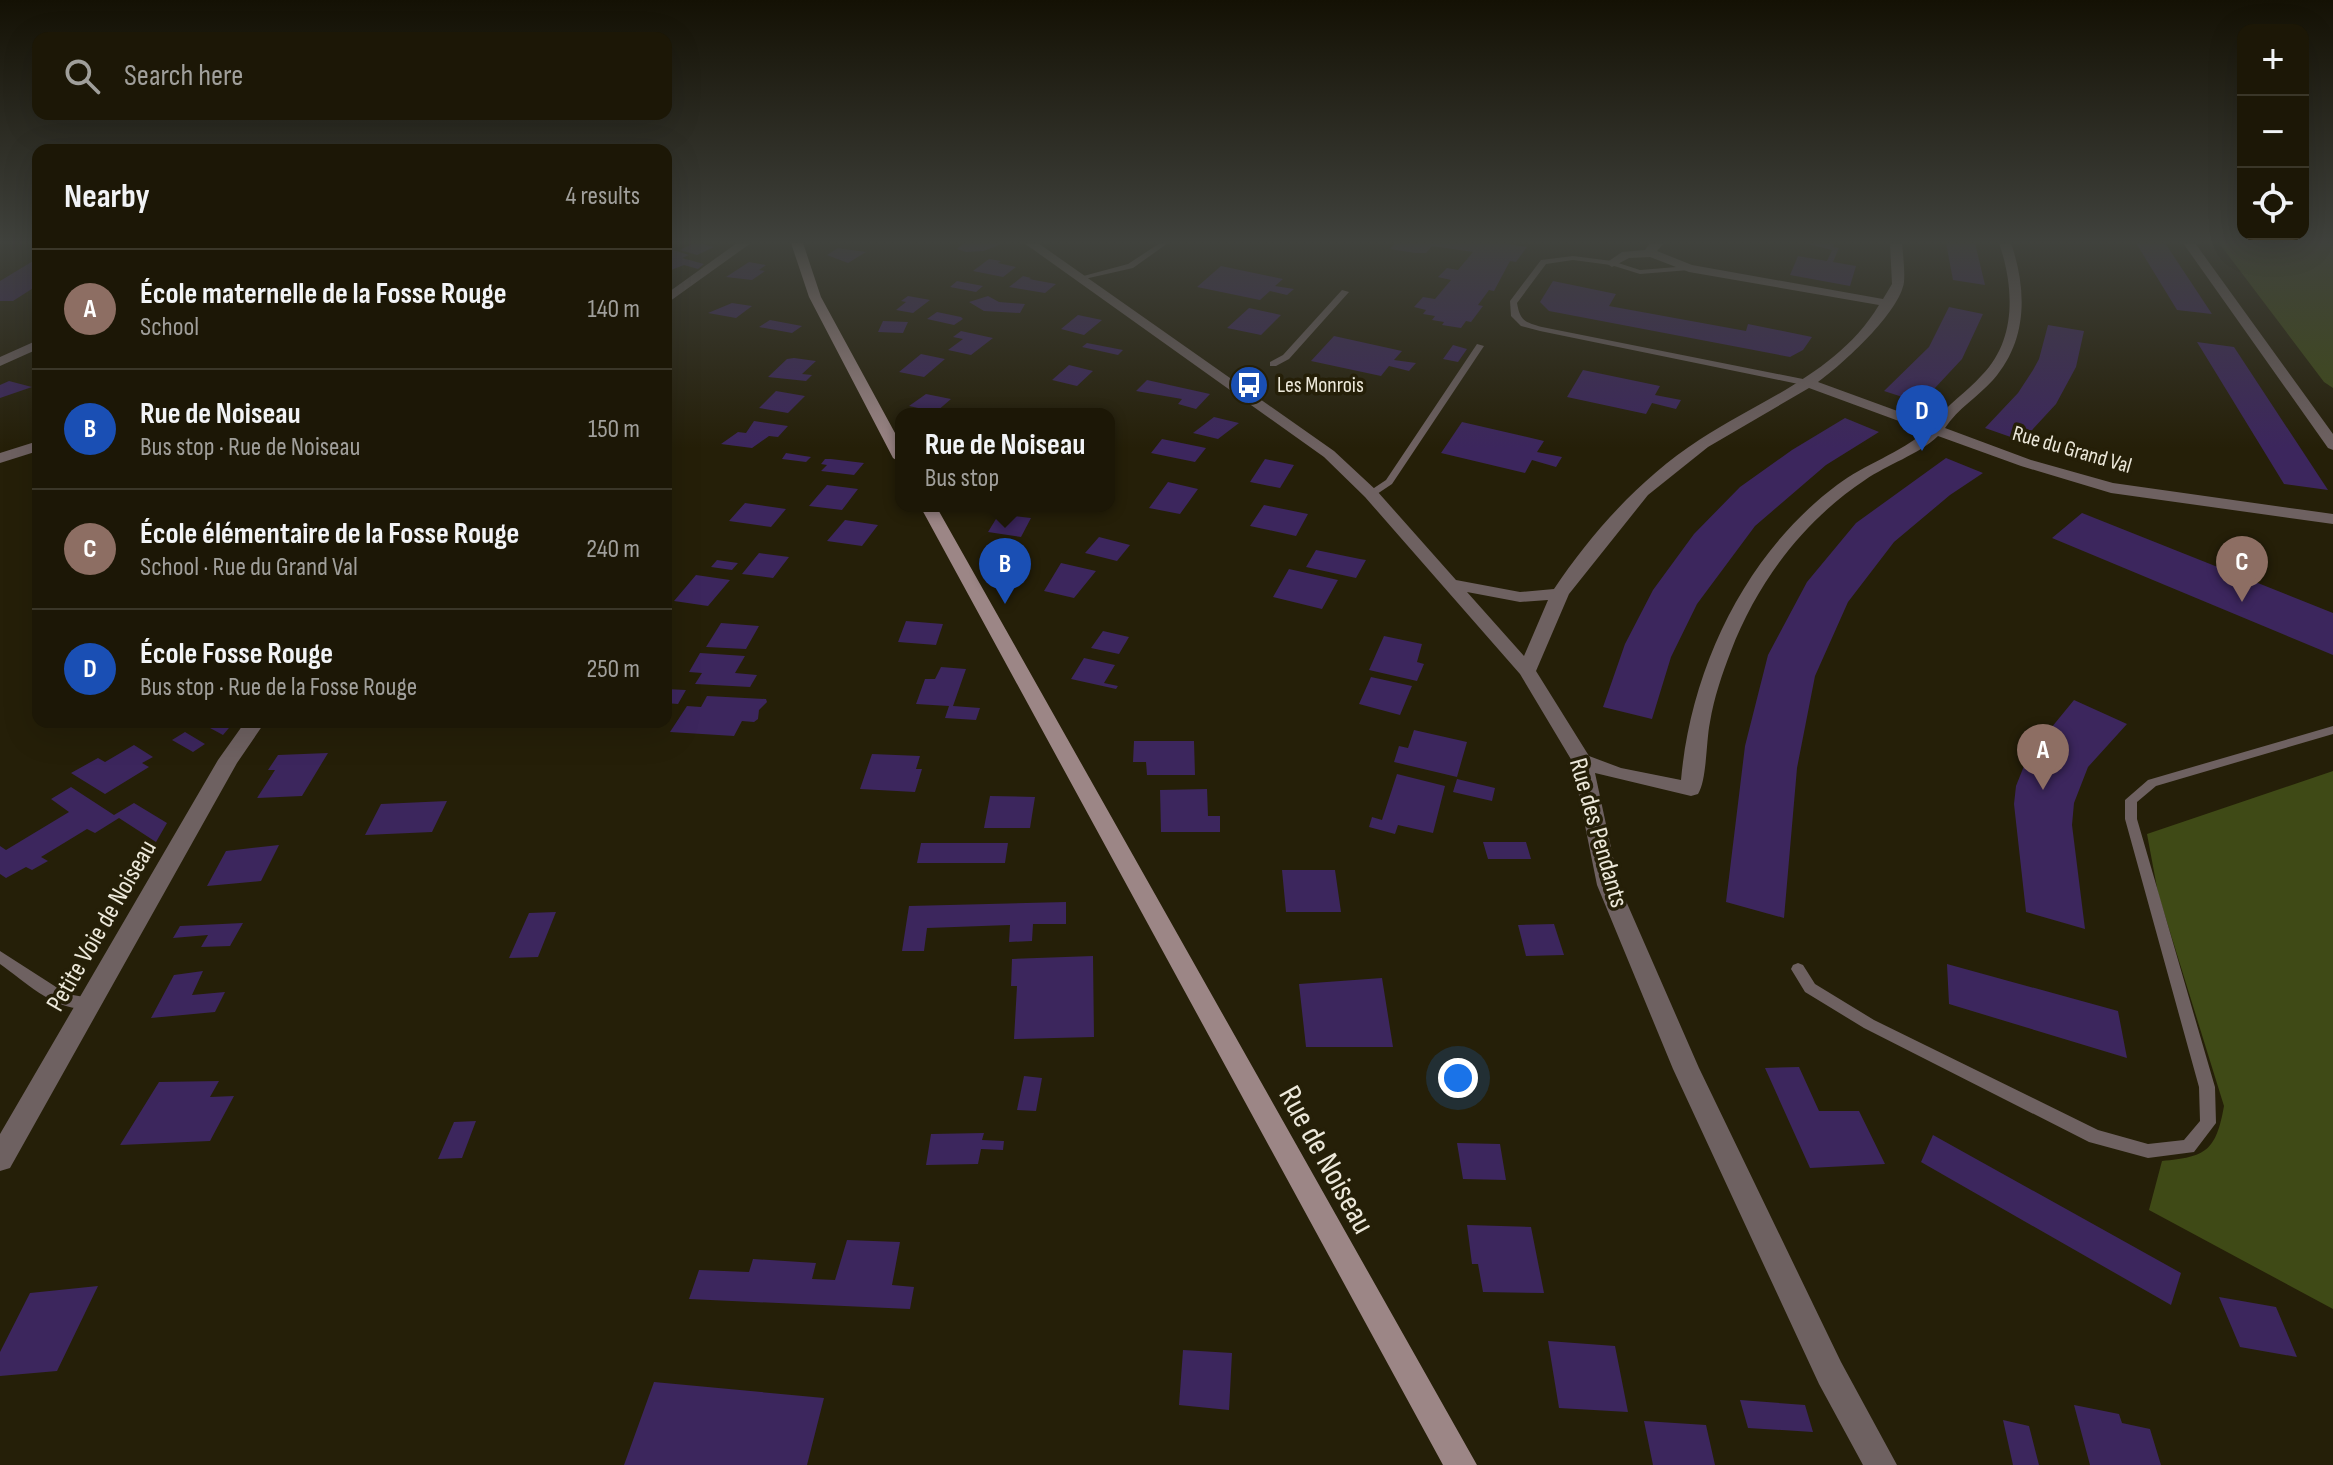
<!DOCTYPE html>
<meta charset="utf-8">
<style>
:root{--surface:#1c1706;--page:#252010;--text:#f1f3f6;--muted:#a09f9b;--line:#3a3628;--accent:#7fbdfa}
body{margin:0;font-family:"Sofia Sans Condensed",sans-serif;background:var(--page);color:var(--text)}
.controls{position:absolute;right:24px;top:24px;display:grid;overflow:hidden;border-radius:16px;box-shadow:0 8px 32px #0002}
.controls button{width:72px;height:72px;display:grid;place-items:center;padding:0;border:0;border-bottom:2px solid var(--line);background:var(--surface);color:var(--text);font:40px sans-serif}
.you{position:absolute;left:1458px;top:1078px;width:28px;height:28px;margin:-20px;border:6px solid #fff;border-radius:50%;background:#1a73e8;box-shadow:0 0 0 12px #1a73e833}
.badge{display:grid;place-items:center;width:52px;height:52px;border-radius:50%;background:var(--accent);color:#fff;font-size:26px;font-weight:700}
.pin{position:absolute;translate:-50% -66px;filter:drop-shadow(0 2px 4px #0008)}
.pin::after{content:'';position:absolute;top:42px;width:28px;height:24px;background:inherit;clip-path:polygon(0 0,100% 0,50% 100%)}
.popup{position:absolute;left:895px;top:408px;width:220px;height:104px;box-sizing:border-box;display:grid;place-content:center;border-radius:16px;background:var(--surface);filter:drop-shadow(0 2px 6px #0005);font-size:26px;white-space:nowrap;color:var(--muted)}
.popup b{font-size:30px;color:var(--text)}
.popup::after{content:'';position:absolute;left:50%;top:100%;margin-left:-16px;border:16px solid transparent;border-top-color:var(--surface)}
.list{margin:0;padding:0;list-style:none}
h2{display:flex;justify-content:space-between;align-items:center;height:104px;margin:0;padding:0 32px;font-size:34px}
h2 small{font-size:26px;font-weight:400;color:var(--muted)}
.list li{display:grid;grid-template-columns:52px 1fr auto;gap:24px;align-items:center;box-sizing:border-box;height:120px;padding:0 32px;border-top:2px solid var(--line)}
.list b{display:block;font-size:30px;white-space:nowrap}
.list p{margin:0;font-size:26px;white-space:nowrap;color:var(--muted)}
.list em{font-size:26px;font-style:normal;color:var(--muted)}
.icon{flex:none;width:44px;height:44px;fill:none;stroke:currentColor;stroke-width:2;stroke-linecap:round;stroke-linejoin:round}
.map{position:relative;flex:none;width:2333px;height:1465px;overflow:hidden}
.search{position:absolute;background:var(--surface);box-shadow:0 8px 32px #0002;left:32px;top:32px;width:640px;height:88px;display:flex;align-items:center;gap:20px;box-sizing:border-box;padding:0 28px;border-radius:16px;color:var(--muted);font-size:30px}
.panel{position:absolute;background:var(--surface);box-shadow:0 8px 32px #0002;left:32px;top:144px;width:640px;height:584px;border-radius:16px}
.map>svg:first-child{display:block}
.green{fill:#3f4a16}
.building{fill:#3c265d}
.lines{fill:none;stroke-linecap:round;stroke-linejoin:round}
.lane{fill:#6e6161;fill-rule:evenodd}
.street{fill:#6e6161;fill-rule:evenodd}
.secondary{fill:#9c8686;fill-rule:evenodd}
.labels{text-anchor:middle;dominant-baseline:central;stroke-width:7;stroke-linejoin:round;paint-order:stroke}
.far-poi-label{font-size:22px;fill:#ece8da;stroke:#251f08;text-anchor:start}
.far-street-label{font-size:22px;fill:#ece8da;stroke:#251f08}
.street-label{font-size:26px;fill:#ece8da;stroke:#251f08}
.near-street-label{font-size:32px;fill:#ece8da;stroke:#251f08}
</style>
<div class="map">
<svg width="2333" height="1465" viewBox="0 0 2333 1465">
<rect width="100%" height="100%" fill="#251f08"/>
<path class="green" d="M2219,243H2333V388L2324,382Z
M2333,771V1309L2149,1210L2162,1161C2206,1157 2216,1151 2224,1106L2158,893L2147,834Z"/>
<path class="building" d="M694,243H700L714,247L697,255L680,250Z
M964,243H1003L984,251L966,252L957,249Z
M1395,243H1503L1527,247L1516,262L1510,261L1494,291L1489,290L1478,305L1483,306L1471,322L1466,321L1461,328L1442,325L1444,322L1432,320L1435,316L1423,314L1426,310L1414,307L1423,297L1435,299L1451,280L1438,277L1447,268L1458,270L1473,252L1432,246L1426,253H1415L1390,249Z
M1804,243H1835L1833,247L1839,248L1833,262L1856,266L1850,286L1790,275L1798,256L1827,261L1832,250Z
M1946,243H1975L1985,285L1953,280Z
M2136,243H2165L2212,314L2177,310Z
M838,248L844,249L866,252L848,263L827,255Z
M670,249L689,255L682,258L704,264L698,269L684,265L671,270L666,269V251Z
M38,258V285L13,301H0V281Z
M989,259L1001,261L998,263L1016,267L1003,277L973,271Z
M749,262L766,265L759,270L765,271L752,280L726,277Z
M1221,266L1283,279L1275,286L1294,289L1287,295L1270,291L1260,300L1197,287Z
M1023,276L1031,278L1029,279L1056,284L1045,293L1009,287Z
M957,281L983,286L976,292L950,287Z
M1553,281L1616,294L1609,306L1746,331L1748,324L1812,337L1803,350L1790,357L1549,311L1540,302Z
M908,296L925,299L930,300L913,313L896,310L906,302L901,301Z
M988,296L999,302L1025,304L1020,313L984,311L969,302Z
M732,303L752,306L736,318L708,313Z
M1949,307L1983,314L1962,359L1921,403L1884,391L1929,347Z
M1249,308L1281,315L1261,335L1227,328Z
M937,312L961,317L963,319L954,325L927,319Z
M1078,315L1102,320L1084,335L1061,329Z
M770,320L802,326L792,333L759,327Z
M883,321L908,322L903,333L878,332Z
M2048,325L2084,331L2076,367L2056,404L2022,441L1985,428L2018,393L2033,370L2039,359Z
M961,331L993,338L971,355L948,350L963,339L953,337Z
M1334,336L1402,351L1394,360L1416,363L1409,371L1389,366L1381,376L1311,361Z
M2197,342L2234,347L2328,490L2284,484Z
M1087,343L1123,350L1118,355L1082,347Z
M1453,345L1467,349L1458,362L1443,359Z
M921,354L945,359L924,377L899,372Z
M794,358L816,361L802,374L812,375L806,381L768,377L787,359Z
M1069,365L1093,371L1077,386L1052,380Z
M1583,370L1660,386L1655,395L1681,400L1676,409L1652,403L1646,414L1567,397Z
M1147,380L1210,394L1196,409L1178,404L1182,399L1136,391Z
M9,381L32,387L0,398V385Z
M776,391L805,396L788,413L759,408Z
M926,394L951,399L936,412L909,406Z
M1214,417L1239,423L1218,439L1193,433Z
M1845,418L1879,432L1826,465L1755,526L1697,604L1671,657L1652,719L1603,707L1625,644L1653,590L1694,534L1740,487L1792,450Z
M754,421L788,426L778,437L769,436L752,448L721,444L738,432L746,433Z
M1462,422L1544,441L1537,452L1562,457L1556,467L1532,460L1525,473L1441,453Z
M1162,439L1206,448L1195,462L1151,453Z
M786,453L811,457L806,462L782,459Z
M1946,458L1983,473L1950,495L1894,542L1848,602L1815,676L1797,768L1784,918L1726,902L1745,746L1768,655L1807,582L1856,523Z
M825,459H831L864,463L854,475L821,471L827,465L821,464Z
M1265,459L1294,465L1280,488L1250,482Z
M1168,482L1198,489L1180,514L1149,508Z
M827,485L858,489L842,510L809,506Z
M745,503L786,509L771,527L729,521Z
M1264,505L1308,514L1296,536L1250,526Z
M2082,513L2333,613V655L2052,538Z
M999,514L1031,518L1021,537L988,532Z
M845,520L878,525L862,546L827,541Z
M1099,537L1130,545L1117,561L1085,553Z
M1316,550L1360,559L1366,560L1356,578L1306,567Z
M759,553L789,557L773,578L742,574Z
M717,560L738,563L732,570L711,567Z
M1061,563L1096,571L1074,598L1044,591Z
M1289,569L1338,580L1322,609L1273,597Z
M696,575L730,580L708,606L674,601Z
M906,621L943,624L936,645L898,642Z
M721,623L759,626L746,649L706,647Z
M1103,631L1129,637L1119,654L1091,648Z
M1384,636L1422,644L1417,662L1424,664L1417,681L1369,670Z
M700,653L745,656L735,673L757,675L750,687L695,684L702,673L689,672Z
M1084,658L1115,665L1104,683L1118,686L1116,689L1071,679Z
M941,667L966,669L953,706L980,708L976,720L945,718L949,706L916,704L925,679H935Z
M1371,677L1412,686L1400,715L1359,704Z
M666,689L686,690L678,704L666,703Z
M707,696L766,699L767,702L759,710L758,719L754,722L742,721L734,736L670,732L687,706L701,707Z
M2074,700L2127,724L2088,767L2074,803L2072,825L2085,929L2026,912L2014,804L2016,786L2028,756Z
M199,722H234L223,735Z
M1414,730L1467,742L1457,777L1394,762L1399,746L1408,748Z
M185,732L205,744L193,752L172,740Z
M1134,741H1194L1195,775H1147L1146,762H1133Z
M134,745L153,757L142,763L149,767L105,794L71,773L98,758L105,762Z
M328,753L302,796L257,798L275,770H268L278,755Z
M872,754L920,756L916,769H922L915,792L860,789Z
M1397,774L1445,786L1433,833L1398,825L1395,834L1369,827L1372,817L1382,820Z
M1457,779L1495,788L1492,801L1453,792Z
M71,787L114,815L134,803L167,823L156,842L119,818L95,833L87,829L41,857L48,861L32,870L26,867L6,878L0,874V846L6,850L69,812L51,799Z
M1207,789L1208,816H1220V832H1161L1160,790Z
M990,796L1035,797L1030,828H984Z
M447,801L432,832L365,835L381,804Z
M1483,842H1526L1531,859H1488Z
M921,843H1008L1005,863H917Z
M279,845L261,881L207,886L226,851Z
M1282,870H1335L1341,912H1286Z
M1066,902V924H1033L1032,941L1009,942L1010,925L927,928L924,951H902L909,906Z
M556,912L538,957L509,958L529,913Z
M243,923L230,946L201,947L208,935L173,938L180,926Z
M1554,924L1564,955L1526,956L1518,925Z
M1093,956L1094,1037L1014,1039L1017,986H1011L1012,959Z
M1947,964L2118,1011L2127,1058L1949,1004Z
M203,971L192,995L225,992L215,1012L151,1018L174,975Z
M1382,978L1393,1047H1306L1299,984Z
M1799,1067L1819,1111H1859L1885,1164L1810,1168L1765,1068Z
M1024,1076L1042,1078L1036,1111L1017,1110Z
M219,1081L210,1097L234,1096L210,1141L120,1145L159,1082Z
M476,1121L462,1158L438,1159L454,1122Z
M984,1133L982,1140L1004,1141L1003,1150L981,1149L978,1164L926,1165L931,1134Z
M1933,1135L2181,1273L2171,1305L1921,1162Z
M1457,1143L1500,1144L1506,1180L1463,1179Z
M1467,1225L1531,1227L1544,1293L1483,1292L1478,1264H1472Z
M847,1240L900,1242L892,1285L914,1287L910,1309L689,1299L699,1270L749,1272L753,1259L816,1263L812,1279L835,1280Z
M98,1286L57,1371L0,1376V1352L30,1293Z
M2219,1297L2276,1307L2297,1357L2240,1347Z
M1548,1341L1615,1346L1628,1412L1559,1408Z
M1183,1350L1232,1353L1229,1410L1179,1405Z
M654,1382L824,1398L807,1465H624Z
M1740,1400L1805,1405L1813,1432L1748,1428Z
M2074,1405L2119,1414L2122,1423L2150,1429L2161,1465H2090Z
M2003,1420L2029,1426L2039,1465H2013Z
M1644,1421L1706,1425L1715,1465H1653Z"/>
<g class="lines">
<path class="lane" d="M1160,243H1168L1133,268L1080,280L1076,278L1128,264Z
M1573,256L1612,261L1640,270L1689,266L1693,268L1689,270L1640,274L1611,265L1573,260L1546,264L1517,303C1520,321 1525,322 1542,327L1808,380L1812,383L1808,386L1540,331L1521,326L1511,316L1510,301L1541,260Z
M1342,290L1349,292L1289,359L1276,366H1270V362L1283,355Z
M1477,344L1484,346L1392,484L1374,496H1368V492L1386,480Z
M2333,726V734L2156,786L2137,802V819L2215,1087L2216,1123L2194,1152L2148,1158L2089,1142L1864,1028L1805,992L1791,969L1793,965L1798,963L1803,965L1815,984L1874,1020L2098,1130L2148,1144L2184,1140L2200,1121L2199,1087L2125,819V800L2148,780Z
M0,951L67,994L96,999L98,1003L96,1007C61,1017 27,983 0,964Z"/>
<path class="street" d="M737,243H751L666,304V294Z
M1024,243H1038L1334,451L1377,491L1456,580L1520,592L1554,589C1592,532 1642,477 1699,440C1762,399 1838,373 1879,305L1689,272L1650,257L1629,258L1612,267L1606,263L1622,252L1645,250L1650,243H1664L1657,251L1692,265L1883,299L1892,284L1890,243H1902C1903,255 1905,270 1904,282C1900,312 1843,364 1818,382L1933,424C1947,404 1966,393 1982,375C2017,339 2014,287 1999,243H2011C2027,290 2028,340 1993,380C1978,397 1958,408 1945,428L2031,460L2113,483L2333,514V524L2111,493L2021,466L1938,436C1918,455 1888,464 1865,480C1803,521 1757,583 1731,651C1722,674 1714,698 1710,722C1706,741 1707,780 1698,794L1691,796L1595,773L1619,885L1699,1068L1841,1362L1897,1465H1863L1819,1384L1673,1069L1597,885L1572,761L1520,674L1365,497L1324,457ZM1809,388L1926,431C1900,453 1865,464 1837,485C1746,553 1691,667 1681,780L1621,768L1589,756L1536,671L1569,594L1648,495L1708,447ZM1467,592L1520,602L1548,600L1524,656Z
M2183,243H2195L2333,434V450L2328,448Z
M38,340V349L0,366V357Z
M38,441V451L0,463V453Z
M245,722H265L237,763L10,1168L0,1171V1134L218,760Z"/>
<path class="secondary" d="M791,243H803L821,297L901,444V463L893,458L809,297Z
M920,506H936L1477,1465H1443Z"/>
</g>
<linearGradient id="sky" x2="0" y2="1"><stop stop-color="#141104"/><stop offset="0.54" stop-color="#40423d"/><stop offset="1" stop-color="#40423d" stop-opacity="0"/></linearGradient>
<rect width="2333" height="448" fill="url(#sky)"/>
<defs>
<g id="bus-disc" transform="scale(2)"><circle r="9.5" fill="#1a4fb4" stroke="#251f08"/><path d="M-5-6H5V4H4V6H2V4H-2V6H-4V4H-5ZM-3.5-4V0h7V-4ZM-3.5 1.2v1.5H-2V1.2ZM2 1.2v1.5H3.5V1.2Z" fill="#fff"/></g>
</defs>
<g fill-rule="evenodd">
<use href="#bus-disc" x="1249" y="385"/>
</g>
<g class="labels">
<g class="far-poi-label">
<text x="1277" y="385">Les Monrois</text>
</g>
<g class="far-street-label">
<text transform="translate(2072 450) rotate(16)">Rue du Grand Val</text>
</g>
<g class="street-label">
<text transform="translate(1598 833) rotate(74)">Rue des Pendants</text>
<text transform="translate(102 926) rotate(-60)">Petite Voie de Noiseau</text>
</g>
<g class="near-street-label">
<text transform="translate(1326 1160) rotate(61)">Rue de Noiseau</text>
</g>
</g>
</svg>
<div class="controls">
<button>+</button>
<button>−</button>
<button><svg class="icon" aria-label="locate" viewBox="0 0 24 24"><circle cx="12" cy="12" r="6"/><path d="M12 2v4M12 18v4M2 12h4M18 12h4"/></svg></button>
</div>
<div class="you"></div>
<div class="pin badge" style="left:2043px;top:790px;background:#8d6e63">A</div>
<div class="pin badge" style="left:1005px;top:604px;background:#1a4fb4">B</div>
<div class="popup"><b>Rue de Noiseau</b>Bus stop</div>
<div class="pin badge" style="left:2242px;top:602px;background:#8d6e63">C</div>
<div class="pin badge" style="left:1922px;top:451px;background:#1a4fb4">D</div>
<div class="search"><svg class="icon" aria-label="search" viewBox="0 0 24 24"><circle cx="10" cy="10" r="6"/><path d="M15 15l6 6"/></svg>Search here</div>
<section class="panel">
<h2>Nearby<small>4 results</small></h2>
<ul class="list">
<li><span class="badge" style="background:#8d6e63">A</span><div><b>École maternelle de la Fosse Rouge</b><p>School</p></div><em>140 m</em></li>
<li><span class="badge" style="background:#1a4fb4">B</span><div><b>Rue de Noiseau</b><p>Bus stop · Rue de Noiseau</p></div><em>150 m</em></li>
<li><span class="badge" style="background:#8d6e63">C</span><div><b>École élémentaire de la Fosse Rouge</b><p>School · Rue du Grand Val</p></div><em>240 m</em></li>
<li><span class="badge" style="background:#1a4fb4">D</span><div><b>École Fosse Rouge</b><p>Bus stop · Rue de la Fosse Rouge</p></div><em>250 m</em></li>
</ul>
</section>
</div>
